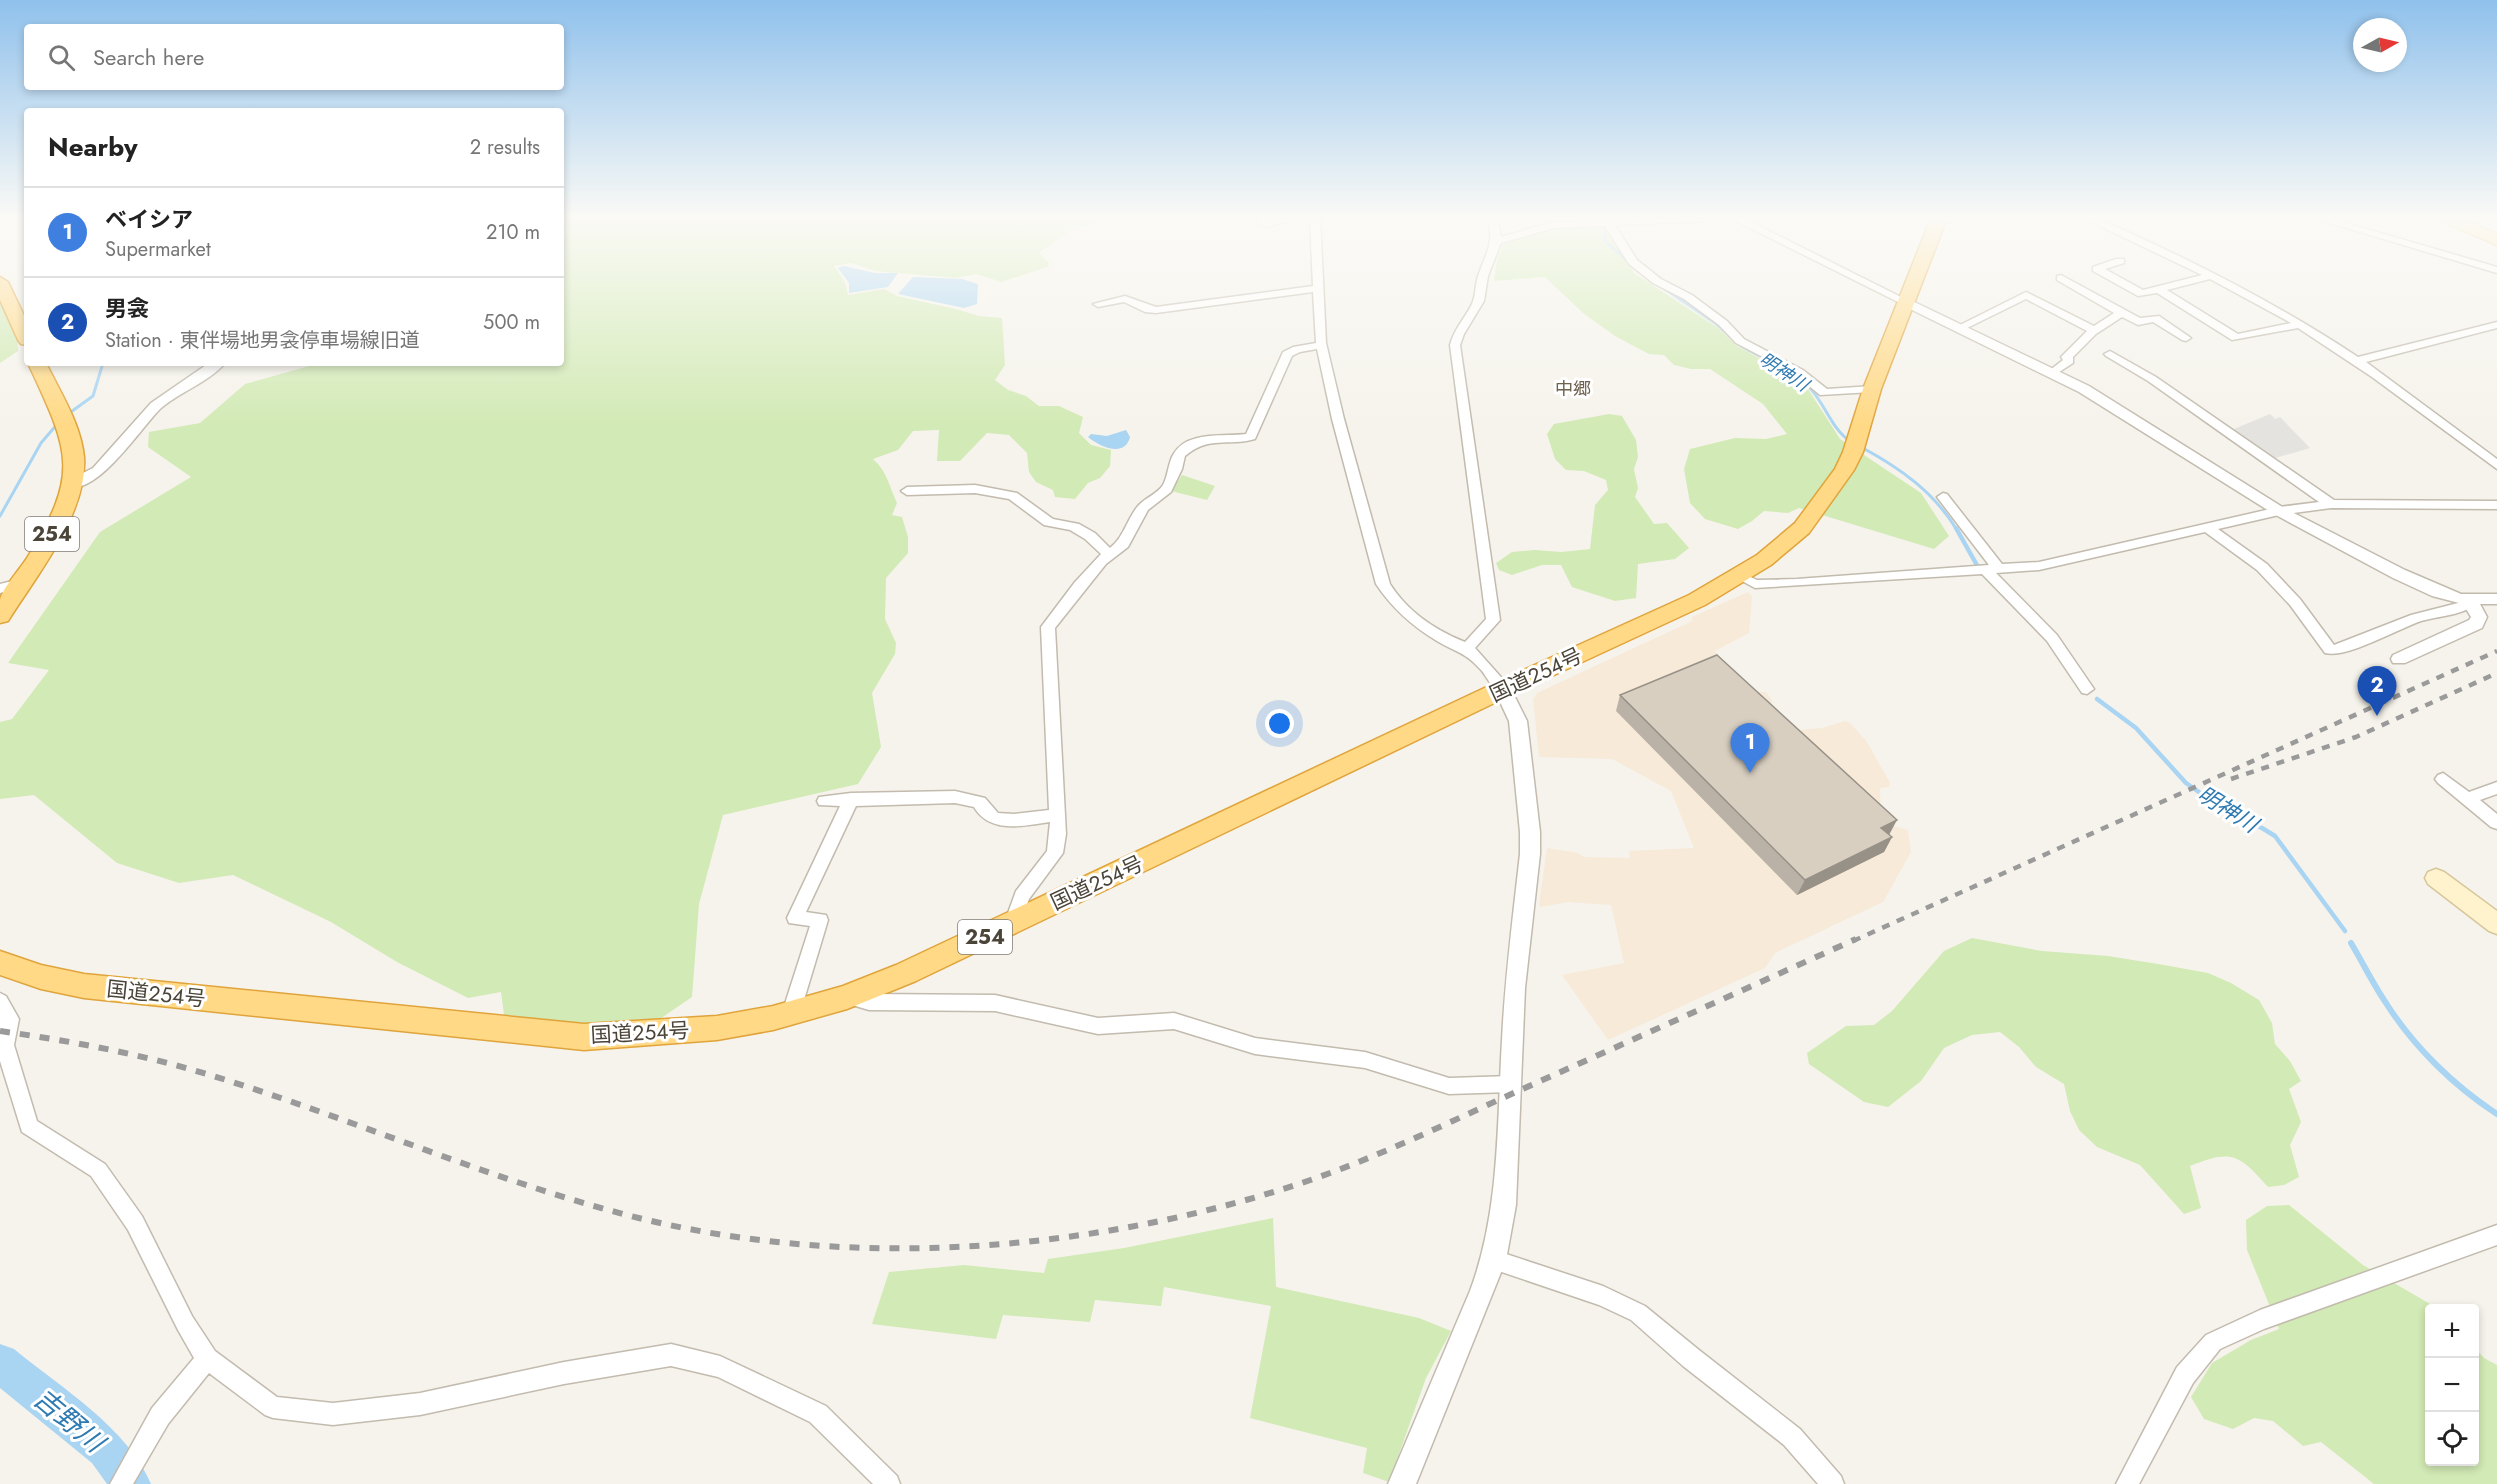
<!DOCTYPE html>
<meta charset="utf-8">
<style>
:root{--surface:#fff;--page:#f2f2f2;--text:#222;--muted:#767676;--line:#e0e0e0;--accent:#db2777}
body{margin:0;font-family:Jost,"Noto Sans JP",sans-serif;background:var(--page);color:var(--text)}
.controls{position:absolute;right:18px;bottom:18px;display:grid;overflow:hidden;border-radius:6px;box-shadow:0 3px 9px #0003}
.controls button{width:54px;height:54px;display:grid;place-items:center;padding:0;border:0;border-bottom:2px solid var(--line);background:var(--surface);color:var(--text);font:30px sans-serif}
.compass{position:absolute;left:2353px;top:18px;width:54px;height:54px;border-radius:50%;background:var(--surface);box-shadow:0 3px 9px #0003;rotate:82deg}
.you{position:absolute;left:1280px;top:724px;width:21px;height:21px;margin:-15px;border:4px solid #fff;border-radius:50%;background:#1a73e8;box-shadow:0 0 0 9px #1a73e833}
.badge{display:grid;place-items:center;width:39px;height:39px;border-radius:50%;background:var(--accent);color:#fff;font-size:20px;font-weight:700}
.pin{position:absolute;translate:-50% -50px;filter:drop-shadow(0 2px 3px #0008)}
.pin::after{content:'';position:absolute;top:32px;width:21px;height:18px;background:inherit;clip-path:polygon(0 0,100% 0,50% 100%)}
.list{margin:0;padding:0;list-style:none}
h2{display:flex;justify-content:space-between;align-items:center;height:78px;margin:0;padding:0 24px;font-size:26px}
h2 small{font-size:20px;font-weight:400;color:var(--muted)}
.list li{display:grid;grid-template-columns:39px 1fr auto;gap:18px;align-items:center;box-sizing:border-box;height:90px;padding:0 24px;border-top:2px solid var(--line)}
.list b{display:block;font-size:22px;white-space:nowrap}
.list p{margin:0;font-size:20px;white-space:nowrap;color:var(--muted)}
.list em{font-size:20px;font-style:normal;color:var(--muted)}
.icon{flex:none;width:33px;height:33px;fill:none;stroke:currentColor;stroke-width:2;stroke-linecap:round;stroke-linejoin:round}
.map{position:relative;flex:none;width:2497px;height:1484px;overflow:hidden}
.search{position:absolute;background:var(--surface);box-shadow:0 3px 9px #0003;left:24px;top:24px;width:540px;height:66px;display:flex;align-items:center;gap:15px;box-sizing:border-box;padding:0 21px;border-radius:6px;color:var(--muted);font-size:22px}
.panel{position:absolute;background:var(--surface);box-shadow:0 3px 9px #0003;left:24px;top:108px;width:540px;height:258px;border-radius:6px}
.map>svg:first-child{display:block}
.commercial{fill:#f7ead8}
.green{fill:#d2eab5}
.parking{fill:#e5e3e0}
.water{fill:#a9d4f2}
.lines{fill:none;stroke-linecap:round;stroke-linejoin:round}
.stream-far2{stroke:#a9d4f2;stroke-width:3}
.stream-far1{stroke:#a9d4f2;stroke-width:4.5}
.stream{stroke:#a9d4f2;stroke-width:6}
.river{fill:#a9d4f2;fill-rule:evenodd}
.minor-casing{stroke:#c2bbae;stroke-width:3}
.tertiary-casing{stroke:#c2bbae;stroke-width:3}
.secondary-casing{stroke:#d6c79b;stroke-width:3}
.primary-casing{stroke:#e6c16a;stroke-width:3}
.trunk-casing{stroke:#e0a43c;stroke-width:3}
.minor{fill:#fff;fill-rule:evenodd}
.tertiary{fill:#fff;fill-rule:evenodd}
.secondary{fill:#fff3cd;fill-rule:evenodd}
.primary{fill:#ffe39c;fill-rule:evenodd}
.trunk{fill:#ffd985;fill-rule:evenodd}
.rail-far1{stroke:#9a9a9a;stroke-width:4.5;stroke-dasharray:8 8;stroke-linecap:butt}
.rail{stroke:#9a9a9a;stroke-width:6;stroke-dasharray:10 10;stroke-linecap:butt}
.wall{fill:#bab2a6}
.shaded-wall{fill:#979187}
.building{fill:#d8cfc1;stroke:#979187;stroke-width:1.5}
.labels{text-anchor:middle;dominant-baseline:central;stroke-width:6;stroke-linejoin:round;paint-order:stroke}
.far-water-label{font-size:18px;font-style:italic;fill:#2e7ab2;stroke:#fff}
.far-neighbourhood-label{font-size:18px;fill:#6e6250;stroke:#fff}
.shield{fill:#fff;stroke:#817c74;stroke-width:1.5}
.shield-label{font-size:20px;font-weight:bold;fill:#4b4439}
.street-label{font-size:21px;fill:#4b4439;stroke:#fff}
.water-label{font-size:22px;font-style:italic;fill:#2e7ab2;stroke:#fff}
.near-water-label{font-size:27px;font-style:italic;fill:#2e7ab2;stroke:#fff}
</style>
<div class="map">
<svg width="2497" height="1484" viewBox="0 0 2497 1484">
<rect width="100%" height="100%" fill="#f6f3ec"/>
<path class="commercial" d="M1748,592L1752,597L1749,633L1715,651L1740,691L1766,692L1772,700V704L1796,730L1822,728L1845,721L1850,723L1867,742L1890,783L1889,787L1880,788L1881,822L1908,830L1911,852L1883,902L1775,953L1765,968L1608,1040L1562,975L1624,963L1611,905L1568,902L1541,907L1539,905L1547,848L1578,853L1584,857L1630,858L1629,851L1694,848L1671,791L1612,759L1539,757L1533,699L1537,693L1692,621V617Z"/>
<path class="green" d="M561,218H1117L1071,230L1039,253L1049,263L1048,267L1001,282L977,274L955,278L876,271L851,263L834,266L845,282L848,295L884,289L897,296L956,309L979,316L1002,318L1005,365L995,380L1008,390L1026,396L1039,406H1059L1083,417L1079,433L1091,445L1111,450L1110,466L1100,478L1088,483L1075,499L1055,497L1053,490L1036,482L1029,472L1027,453L1009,435L987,433L960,461H937L939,430L913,431L898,450L873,459C887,471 889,486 897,503L892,515L902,517L908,537V553L886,578L885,619L896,643L895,654L872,693L881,747L858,784L723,815L699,904L692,997L651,1025L581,1026L505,1022L501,992L468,998L397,962L331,922L233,875L179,883L117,863L34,795L0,799V722L12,719L49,670L8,663L100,532L191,477L148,447L149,432L200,423L245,384L320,363H561Z
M1555,227L1600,228L1610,232L1634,273L1718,328L1737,346L1790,375L1808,389L1840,439L1921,493L1949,536L1934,549L1799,508L1788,513L1764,511L1752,521L1738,529L1705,519L1690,503L1684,469L1690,449L1735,438L1766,439L1787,434L1763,404L1710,369H1691L1674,365L1664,355L1649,354L1615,336L1583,313L1545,277L1494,281L1497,260L1504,243Z
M0,299L17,332L18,351L0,363Z
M1609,414L1622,416L1636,440L1638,457L1634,469L1638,488L1635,497L1654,524L1667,523L1689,548L1675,559L1638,564L1636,598L1615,601L1572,587L1561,565H1542L1512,575L1499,570L1496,563L1512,552L1535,550L1561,552L1590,549L1595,505L1608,490L1606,480L1584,471L1566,470L1555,459L1547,434L1554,424Z
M1182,475L1215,486L1207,500L1171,491Z
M1972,938L2042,951L2108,956L2164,965L2208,973L2231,983L2259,1000L2272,1023L2275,1044L2290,1061L2301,1081L2289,1089L2301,1122L2290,1145L2299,1177L2284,1185L2268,1187C2239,1154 2232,1149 2190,1166L2201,1208L2184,1214L2140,1165L2097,1147L2079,1130L2070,1111L2064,1084L2036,1067L2019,1047L2000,1032L1972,1035L1944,1048L1921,1081L1888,1107L1864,1102L1809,1064L1807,1053L1846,1026L1874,1025L1892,1011L1944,951Z
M2289,1205L2363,1265L2437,1308H2430V1462H2474L2475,1348L2484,1358L2497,1365V1484H2374L2321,1442L2303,1446L2273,1421L2254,1418L2233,1429L2204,1419L2191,1397L2212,1363L2251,1340L2279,1329L2247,1250L2246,1220L2267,1206Z
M1273,1218L1276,1287L1419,1318L1451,1331L1426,1378L1389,1482L1363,1473L1367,1448L1250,1418L1271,1306L1164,1287L1161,1306L1095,1300L1090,1322L1003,1315L996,1339L872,1324L889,1272L964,1265L1044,1273L1048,1259L1124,1248Z"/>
<path class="parking" d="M2270,414L2275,419L2280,417L2310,448L2272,459L2229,431Z"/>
<path class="water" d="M844,266L875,273H898L888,287L849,293V283L838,268Z
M913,277L962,279L978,284L977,304L964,308L898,294Z
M1126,430L1130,437C1125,458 1100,447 1088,437L1091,434L1107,436Z"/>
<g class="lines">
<path class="stream-far2" d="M1604,218L1605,241L1631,264
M1659,285L1715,323L1730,336
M1738,344C1760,358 1786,366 1806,384C1825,401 1829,427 1851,442
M68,414L93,396L103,363
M1861,447C1900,468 1934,492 1957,530
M0,516L41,443L59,422"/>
<path class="stream-far1" d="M1956,528L1978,567
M2097,699L2136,728L2186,783L2236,818L2262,828L2275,836L2345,931"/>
<path class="stream" d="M2351,943C2363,963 2373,984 2386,1003C2414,1047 2454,1086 2497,1114"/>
<path class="river" d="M0,1344L14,1349C60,1387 128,1428 151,1484H107L92,1463L0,1388Z"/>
<g class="minor-casing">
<path id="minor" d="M1253,218H1264L1267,221L1304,218L1265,227Z
M1310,218H1320L1326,343L1344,419L1390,584C1407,611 1435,630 1465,642L1486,619L1450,345C1454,329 1465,318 1472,304C1476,295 1475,285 1478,276C1485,255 1496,241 1487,218H1497L1501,237L1553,222L1713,218L1708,221L1615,225L1637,260L1661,279L1692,295L1727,321L1744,339L1803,370L1827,389L1872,386L1878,389L1872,392L1820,395L1795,374L1736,343L1719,325L1684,299L1653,283L1629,264L1605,226L1554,228L1501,243L1488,276L1484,301L1464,334L1460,345L1500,620L1475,648L1508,685L1510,689L1508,693C1495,696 1489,680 1482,671C1464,651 1457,653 1437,641C1412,626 1392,608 1376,584L1332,419L1317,349L1300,352L1292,356L1255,439C1228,447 1210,435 1185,456L1182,469L1171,492L1148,510L1128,547L1106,564L1055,628L1066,834L1063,853L1029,899L1018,929L1012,931L1006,929L1004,924L1016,891L1047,851L1050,822C1023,826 990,834 974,807L955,803L856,806L806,912L826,915L828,920L800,1013L797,1018L791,1021L785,1018L782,1013L810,926L789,923L787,918L840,806L819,805L817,801L819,797L851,793L955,791L985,798L998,813L1014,814L1049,810L1041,627L1075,582L1101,554L1085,539L1070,530L1044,525L1009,499L975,493L907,495L901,491L907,487L975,485L1017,493L1053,519L1079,524L1095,533L1110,548C1124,537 1127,519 1138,506C1145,498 1157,494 1163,485C1168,476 1168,464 1173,455C1186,430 1225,437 1246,434L1283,352L1293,347L1316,343L1313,292L1156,313L1145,312L1124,302L1098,307L1093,304L1125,296L1156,307L1313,286Z
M1730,218H1743L1911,302L1902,304Z
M1943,218H1963L1938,225L1933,222Z
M2083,218H2096C2188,258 2275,302 2358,357L2497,322V328L2366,362L2497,459V469L2372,377L2298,328L2232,340L2157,293L2138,296L2093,271V267L2116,259H2124V263L2105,269L2143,290L2202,275ZM2210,279L2291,323L2238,334L2167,290Z
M2313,218H2329L2497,267V273Z
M2061,275L2140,318L2159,316L2191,338L2186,341L2182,340L2153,322L2138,325L2122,317L2096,334L2073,357V363L2053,376L2047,373L2049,371L2063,360L2061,357L2087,331L2026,299L1963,330L1959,331L1954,328L2026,292L2094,326L2114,313L2057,280V276Z
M2110,351L2156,377L2334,500L2497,501V509L2331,508L2279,515L2218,529L2267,564L2300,599L2334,645L2411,615L2458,603L2464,597H2474L2476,600C2473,604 2470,608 2466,610C2452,616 2435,617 2421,621C2398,629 2346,659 2325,653L2290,605L2257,570L2205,532L2039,570L1996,573L2057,635L2094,689L2087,694L2082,693L2047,641L1982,574L1755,588L1733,576L1740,572L1757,580L1797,579L1989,565L1937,497L1943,493L1947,494L2002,564L2039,562L2279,507L2319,502L2148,381L2106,356L2104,354Z
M20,579L27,583L25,586L0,593V584Z
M2443,773L2469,792L2497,782V794L2480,800L2497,814V829L2491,827L2438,783L2435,779L2438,775Z
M848,989L869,994L995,995L1098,1018L1174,1013L1255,1038L1365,1052L1449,1078L1511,1076L1518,1078L1520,1084L1518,1090L1511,1092L1449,1094L1365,1068L1255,1054L1174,1029L1098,1034L995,1011L869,1010L842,1002L839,997L842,992Z
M0,993L6,996L19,1019L14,1045L37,1121L105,1164L142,1216L192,1316L215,1351L277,1397L333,1403L420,1393L564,1362L671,1344L720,1356L826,1406L897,1476L900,1484H873L810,1422L718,1377L671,1366L564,1384L420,1415L333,1425L273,1418L265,1415L209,1373L168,1424L133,1484H110L152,1408L194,1358L178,1330L128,1230L91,1176L22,1132L0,1061Z
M2497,1225V1245L2264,1329L2220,1349L2193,1383L2139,1484H2116L2177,1367L2206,1335L2260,1310Z
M1494,1250L1603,1286L1645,1306L1699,1350L1800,1429L1841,1476L1844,1484H1818L1784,1445L1683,1366L1631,1320L1599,1305L1487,1267L1484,1260L1487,1253Z"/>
</g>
<g class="tertiary-casing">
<path id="tertiary" d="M1906,298L2089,386L2284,508L2405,570L2461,594H2497V604H2480L2487,617L2482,628L2405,663H2393L2391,659L2393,655L2469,620L2471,617L2463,604L2432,596L2393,578L2274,514L2079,392L1902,305L1900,302L1902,299Z
M209,363H225C208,383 179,392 160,409C140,429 98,495 67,487L65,484L67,481L93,468L151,403Z
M1503,683L1509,685L1527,721L1540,832V854L1525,988L1516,1205L1506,1260L1416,1484H1388L1470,1291C1500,1211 1497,1124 1502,1040C1505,977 1513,916 1520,854V832L1509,721L1494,689L1497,685Z"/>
</g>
<g class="secondary-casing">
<path id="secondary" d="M2436,869L2444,872L2497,911V934L2489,931L2428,884L2425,878L2428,872Z"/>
</g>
<g class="primary-casing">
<path id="primary" d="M2438,218H2460L2497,234V245L2441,221Z"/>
</g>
<g class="trunk-casing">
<path id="trunk" d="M1931,218H1947L1881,389L1863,452L1854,470L1809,533L1771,565L1705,605L1511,695L916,981L847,1009L773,1030L717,1040L584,1050L84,998L41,989L0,975V951L41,965L84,974L584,1024L717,1016L773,1006L843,986L896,965L1495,683L1689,595L1757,555L1795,523L1835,469L1843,452L1863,389Z
M0,277L8,282L27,322V345L21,344L18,340L0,300Z
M28,363H46C60,392 81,424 84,457C88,513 36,576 8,621L0,623C0,616 0,608 0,600C2,589 20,569 27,558C82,471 68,450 28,363Z"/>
</g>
<use href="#minor" class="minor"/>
<use href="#tertiary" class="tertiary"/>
<use href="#secondary" class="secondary"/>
<use href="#primary" class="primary"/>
<use href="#trunk" class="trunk"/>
<path class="rail-far1" d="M2231,779L2356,737L2497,673
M1853,941L2497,651"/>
<path class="rail" d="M0,1031C71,1041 141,1054 210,1075C351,1118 485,1178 627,1215C838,1270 1076,1254 1283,1189C1364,1164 1441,1126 1518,1091C1630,1041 1743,990 1856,939"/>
</g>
<path class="wall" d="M1620,695L1889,835L1892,837L1884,852L1797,895L1616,711Z"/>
<path class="shaded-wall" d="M1897,820L1889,835L1881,828Z
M1892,837L1884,852L1797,895L1805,880Z"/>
<path class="building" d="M1717,655L1897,820L1881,828L1892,837L1805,880L1620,695Z"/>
<linearGradient id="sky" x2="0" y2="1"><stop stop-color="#8fc1ec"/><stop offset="0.51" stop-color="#fbfaf6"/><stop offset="1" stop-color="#fbfaf6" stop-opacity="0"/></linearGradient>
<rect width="2497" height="426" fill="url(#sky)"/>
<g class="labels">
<g class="far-water-label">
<text transform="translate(1784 372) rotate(33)">明神川</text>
</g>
<g class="far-neighbourhood-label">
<text x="1573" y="389">中郷</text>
</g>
<g class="shield">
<rect x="25" y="517" width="54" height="34" rx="4.5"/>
<rect x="958" y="920" width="54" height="34" rx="4.5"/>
</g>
<g class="shield-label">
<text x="52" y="534">254</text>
<text x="985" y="937">254</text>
</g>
<g class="street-label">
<text transform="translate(1536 675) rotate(-25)">国道254号</text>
<text transform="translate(1097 883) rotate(-25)">国道254号</text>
<text transform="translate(156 994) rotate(6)">国道254号</text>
<text transform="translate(640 1033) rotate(-3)">国道254号</text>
</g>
<g class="water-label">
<text transform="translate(2228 809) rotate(32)">明神川</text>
</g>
<g class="near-water-label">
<text transform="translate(69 1420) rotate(40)">吉野川</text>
</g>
</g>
</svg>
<div class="controls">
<button>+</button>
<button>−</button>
<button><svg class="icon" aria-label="locate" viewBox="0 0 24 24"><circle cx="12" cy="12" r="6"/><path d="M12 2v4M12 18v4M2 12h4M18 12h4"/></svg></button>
</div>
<svg class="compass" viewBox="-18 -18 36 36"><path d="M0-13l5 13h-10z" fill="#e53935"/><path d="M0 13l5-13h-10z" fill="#767676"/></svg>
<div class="you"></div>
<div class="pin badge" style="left:1750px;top:773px;background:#3f7fe0">1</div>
<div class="pin badge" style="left:2377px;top:716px;background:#1a4fb4">2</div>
<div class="search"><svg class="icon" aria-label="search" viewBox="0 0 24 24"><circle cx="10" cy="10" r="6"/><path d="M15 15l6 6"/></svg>Search here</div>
<section class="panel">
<h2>Nearby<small>2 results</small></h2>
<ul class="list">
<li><span class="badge" style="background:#3f7fe0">1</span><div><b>ベイシア</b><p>Supermarket</p></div><em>210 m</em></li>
<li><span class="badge" style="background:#1a4fb4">2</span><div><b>男衾</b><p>Station · 東伴場地男衾停車場線旧道</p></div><em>500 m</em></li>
</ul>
</section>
</div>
